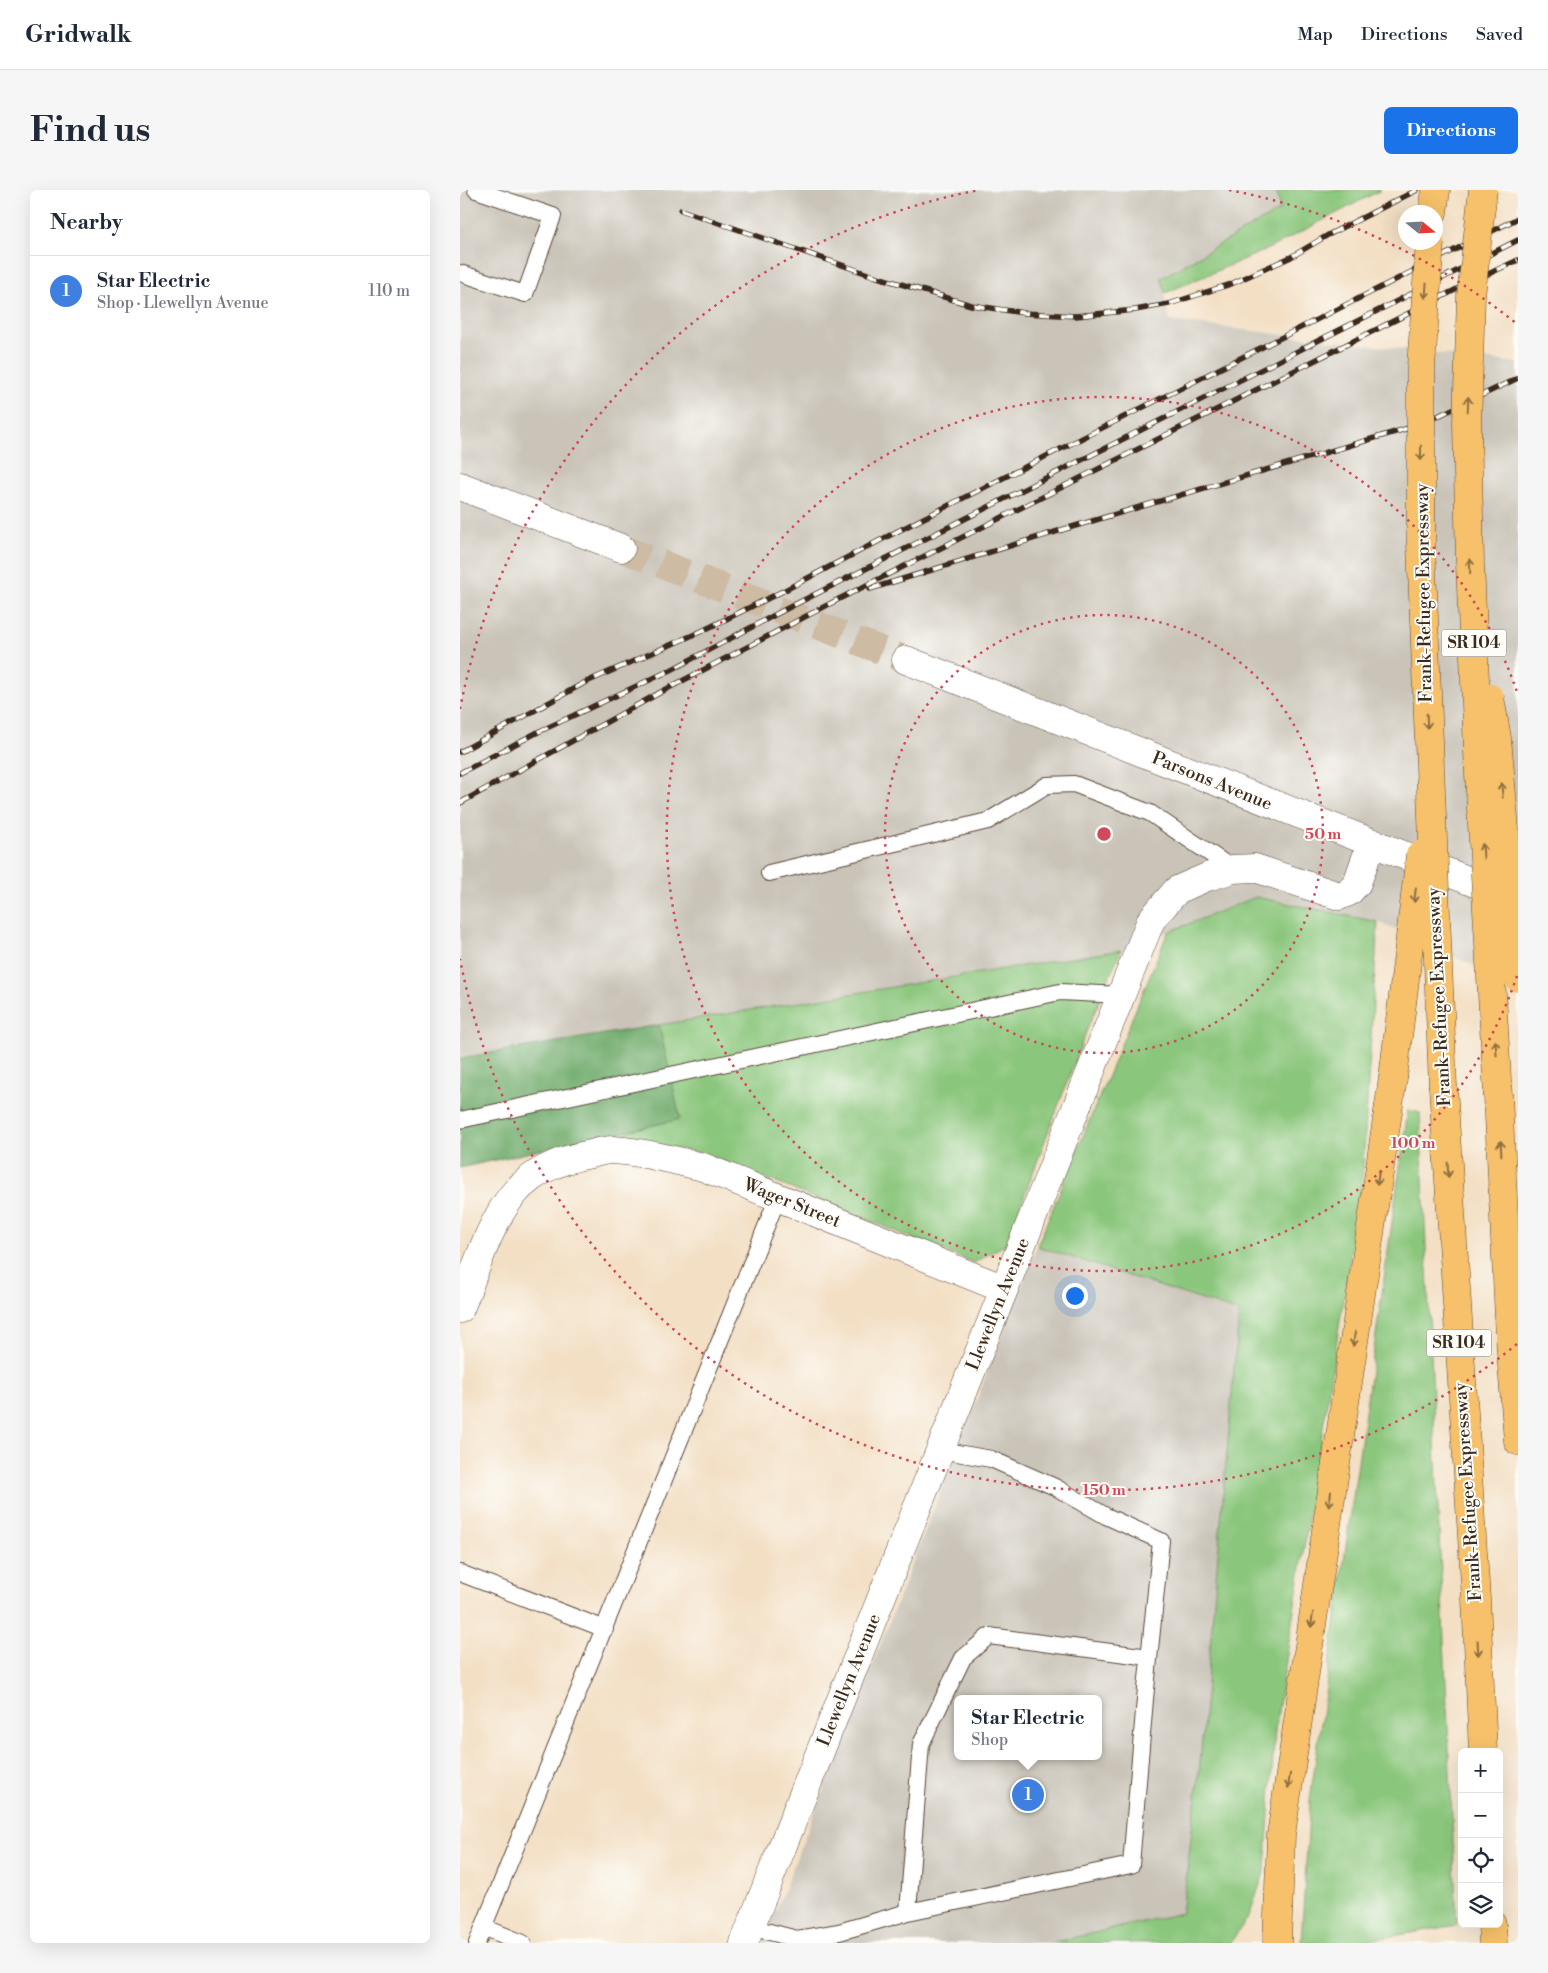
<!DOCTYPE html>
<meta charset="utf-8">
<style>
:root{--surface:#fff;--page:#f6f6f7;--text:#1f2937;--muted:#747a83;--line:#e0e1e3;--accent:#1a73e8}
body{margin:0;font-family:"Libre Bodoni",serif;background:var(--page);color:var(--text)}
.controls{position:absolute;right:15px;bottom:15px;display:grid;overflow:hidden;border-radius:8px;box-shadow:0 5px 20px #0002}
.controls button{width:45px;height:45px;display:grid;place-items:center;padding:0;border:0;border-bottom:1px solid var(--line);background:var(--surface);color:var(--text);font:25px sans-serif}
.compass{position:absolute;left:938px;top:15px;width:45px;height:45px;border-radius:50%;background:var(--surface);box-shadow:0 5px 20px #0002;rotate:108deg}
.you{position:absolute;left:614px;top:1105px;width:18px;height:18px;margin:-12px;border:4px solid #fff;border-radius:50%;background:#1a73e8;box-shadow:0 0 0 8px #1a73e833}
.badge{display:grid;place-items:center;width:32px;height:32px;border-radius:50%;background:var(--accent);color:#fff;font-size:16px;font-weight:700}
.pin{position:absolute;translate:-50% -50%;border:2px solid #fff;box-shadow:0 1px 5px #0006}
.popup{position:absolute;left:494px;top:1505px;width:148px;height:65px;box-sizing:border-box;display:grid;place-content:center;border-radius:8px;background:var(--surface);filter:drop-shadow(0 1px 4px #0005);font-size:16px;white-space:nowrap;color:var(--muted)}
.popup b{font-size:19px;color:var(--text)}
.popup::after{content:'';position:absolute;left:50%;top:100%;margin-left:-10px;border:10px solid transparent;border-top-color:var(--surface)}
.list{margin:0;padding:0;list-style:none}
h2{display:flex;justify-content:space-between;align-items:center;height:65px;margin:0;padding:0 20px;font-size:21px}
h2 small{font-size:16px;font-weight:400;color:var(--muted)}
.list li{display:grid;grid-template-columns:32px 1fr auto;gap:15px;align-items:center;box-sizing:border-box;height:70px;padding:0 20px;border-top:1px solid var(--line)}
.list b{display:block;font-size:19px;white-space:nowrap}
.list p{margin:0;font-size:16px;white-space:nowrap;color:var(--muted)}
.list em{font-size:16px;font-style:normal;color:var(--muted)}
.icon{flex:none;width:28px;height:28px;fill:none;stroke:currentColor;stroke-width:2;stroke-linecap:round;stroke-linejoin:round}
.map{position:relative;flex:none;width:1058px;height:1753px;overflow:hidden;border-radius:8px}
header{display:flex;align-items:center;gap:30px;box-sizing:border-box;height:70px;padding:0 25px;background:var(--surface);border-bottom:1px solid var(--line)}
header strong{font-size:24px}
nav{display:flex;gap:28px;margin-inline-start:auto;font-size:18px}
.intro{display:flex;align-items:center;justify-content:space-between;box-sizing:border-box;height:120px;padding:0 30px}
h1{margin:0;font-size:35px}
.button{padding:12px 22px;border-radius:8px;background:var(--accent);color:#fff;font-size:18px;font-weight:700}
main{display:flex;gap:30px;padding:0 30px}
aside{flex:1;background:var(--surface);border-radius:8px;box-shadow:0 5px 20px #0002}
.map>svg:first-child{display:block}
.industrial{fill:#c9c3b8;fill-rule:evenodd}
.green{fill:#8ac67c;stroke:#62784d}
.forest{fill:#6fab6c;stroke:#556a45}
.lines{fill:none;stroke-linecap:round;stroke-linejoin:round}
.tertiary-tunnel{stroke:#cebba3;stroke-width:28;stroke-dasharray:28 14;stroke-linecap:butt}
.service-casing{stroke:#574537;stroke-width:18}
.minor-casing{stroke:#574537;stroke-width:29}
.tertiary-casing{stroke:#574537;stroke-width:29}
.motorway-casing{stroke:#574537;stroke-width:29}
.service{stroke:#fff;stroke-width:16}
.minor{stroke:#fff;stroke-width:28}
.tertiary{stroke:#fff;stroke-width:28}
.motorway{stroke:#f6c16b;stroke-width:28}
.rail-casing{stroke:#3b2a1e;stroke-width:5.5}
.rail{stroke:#fdfcf7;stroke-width:4;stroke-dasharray:11;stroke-linecap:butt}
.motorway-bridge-casing{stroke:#574537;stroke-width:29;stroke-linecap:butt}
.motorway-bridge{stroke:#f6c16b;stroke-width:28}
.oneway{stroke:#8f6e41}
.ring{fill:none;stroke:#d1495b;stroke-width:2.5;stroke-dasharray:2.5 5}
.labels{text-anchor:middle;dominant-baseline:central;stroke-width:4;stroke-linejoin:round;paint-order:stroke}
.shield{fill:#fdfcf7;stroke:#75695f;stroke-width:1}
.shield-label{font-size:16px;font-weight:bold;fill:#3b2a1e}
.street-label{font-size:18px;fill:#3b2a1e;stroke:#fdfcf7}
.centre{fill:#d1495b;stroke:#fdfcf7;stroke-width:2.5}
.ring-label{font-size:15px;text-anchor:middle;font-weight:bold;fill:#d1495b;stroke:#fdfcf7;stroke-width:4;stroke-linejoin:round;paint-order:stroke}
</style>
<header>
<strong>Gridwalk</strong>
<nav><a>Map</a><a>Directions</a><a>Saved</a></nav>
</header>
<div class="intro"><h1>Find us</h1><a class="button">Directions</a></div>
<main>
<aside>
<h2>Nearby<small></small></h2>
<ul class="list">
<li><span class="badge" style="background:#3f7fe0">1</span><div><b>Star Electric</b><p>Shop · Llewellyn Avenue</p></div><em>110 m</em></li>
</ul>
</aside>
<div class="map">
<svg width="1058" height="1753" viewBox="0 0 1058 1753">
<rect width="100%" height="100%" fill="#fdfcf7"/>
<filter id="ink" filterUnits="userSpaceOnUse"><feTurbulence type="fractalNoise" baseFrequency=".02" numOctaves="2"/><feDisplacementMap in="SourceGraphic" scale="10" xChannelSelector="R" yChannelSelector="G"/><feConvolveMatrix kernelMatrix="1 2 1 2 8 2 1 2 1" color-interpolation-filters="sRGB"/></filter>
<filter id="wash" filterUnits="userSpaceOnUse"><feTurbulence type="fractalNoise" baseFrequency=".0096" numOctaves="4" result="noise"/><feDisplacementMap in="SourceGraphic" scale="20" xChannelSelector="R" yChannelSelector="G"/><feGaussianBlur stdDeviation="1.12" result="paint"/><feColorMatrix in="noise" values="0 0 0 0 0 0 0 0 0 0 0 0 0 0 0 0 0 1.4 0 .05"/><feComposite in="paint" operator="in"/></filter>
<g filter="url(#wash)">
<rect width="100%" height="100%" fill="#f3dfc4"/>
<path class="industrial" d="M0,0H817L820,20L701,88L710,131L1058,173V796L918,732L796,707L661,760L0,868Z
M577,1056L779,1121L740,1574L722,1723L590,1753H303ZM498,1509H638V1566H498Z"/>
<path class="green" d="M817,0H921L806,60L705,103L701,88L820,20Z
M796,707L918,732L902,992L815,1540L805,1680L789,1726L770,1753H590L722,1723L740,1574L779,1122L577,1056L708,742Z
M661,760L626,842L546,1054L514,1073L248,965L151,945L220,929L199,835Z
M948,920L960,923L997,1735L893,1753H841L850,1610Z"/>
<path class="forest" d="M199,835L220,929L0,978V868Z"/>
</g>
<g filter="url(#ink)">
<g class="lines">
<path class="tertiary-tunnel" d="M161,358L446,470"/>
<g class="service-casing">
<path id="service" d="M0,83L65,104L93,26L16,0
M309,683L528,631L587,595L614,594L690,623L773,679
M0,930L600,802L661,805
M0,1383L145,1439
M448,1722L461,1554L503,1468L529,1446L689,1467
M23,1737L63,1753
M290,1737L337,1749L379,1742L448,1722L671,1675L685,1509L701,1351L646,1326L595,1297L531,1269L480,1260
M17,1753L318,1007"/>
</g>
<g class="minor-casing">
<path id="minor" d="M0,1119C14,1084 25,1046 46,1014C66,984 96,970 131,964C138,962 146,960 153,960C183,962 213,970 243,977L544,1099
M284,1753L691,730L717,700L747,687L773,679L795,678L879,706L889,702L897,693L911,654"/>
</g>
<g class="tertiary-casing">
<path id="tertiary" d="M0,296L161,358
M446,470L1048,706"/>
</g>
<g class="motorway-casing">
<path id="motorway" d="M973,22L976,0
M983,897L1016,1409L1023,1562
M1038,906L1050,1149L1058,1251
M1032,1734L1033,1753
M817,1753L821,1645L933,888"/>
</g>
<use href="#service" class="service"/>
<use href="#minor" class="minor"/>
<use href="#tertiary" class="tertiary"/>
<use href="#motorway" class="motorway"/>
<g class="rail-casing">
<path id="rail" d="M221,20L414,86L511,115L564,123L616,126L675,120L709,114L771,94L831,67L868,45L957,0
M410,399L605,339L959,235L1058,188
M0,562L124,493L242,441L325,400L438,341L1058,28
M0,583L78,542L211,480L324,420L1058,50
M0,613L201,502L379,409L1009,93L1058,70"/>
</g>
<use href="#rail" class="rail"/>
<g class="motorway-bridge-casing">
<path id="motorway-bridge" d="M1023,0L1011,106L1007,234L1010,374L1019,584L1038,906
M970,52L961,177V355L983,897
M1030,508L1037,548L1058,788
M933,888L960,665"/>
</g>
<use href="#motorway-bridge" class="motorway-bridge"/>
</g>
<defs><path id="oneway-shaft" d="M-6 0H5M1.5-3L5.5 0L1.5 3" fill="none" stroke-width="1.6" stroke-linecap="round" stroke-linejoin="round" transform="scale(1.25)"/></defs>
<g class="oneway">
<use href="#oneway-shaft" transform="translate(966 101) rotate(94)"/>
<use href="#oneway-shaft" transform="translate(1008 214) rotate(-88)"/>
<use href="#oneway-shaft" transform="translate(961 263) rotate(90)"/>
<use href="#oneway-shaft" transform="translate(1010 376) rotate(-92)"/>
<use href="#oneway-shaft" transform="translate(967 531) rotate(88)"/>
<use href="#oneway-shaft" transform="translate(1042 600) rotate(-95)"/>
<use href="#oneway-shaft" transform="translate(1023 661) rotate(-94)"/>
<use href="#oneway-shaft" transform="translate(955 705) rotate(97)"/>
<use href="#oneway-shaft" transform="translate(1036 858) rotate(-94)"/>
<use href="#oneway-shaft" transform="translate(1041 958) rotate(-93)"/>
<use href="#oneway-shaft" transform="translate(988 980) rotate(87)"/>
<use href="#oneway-shaft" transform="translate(918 988) rotate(98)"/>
<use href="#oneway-shaft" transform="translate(894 1149) rotate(98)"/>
<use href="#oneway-shaft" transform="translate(870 1309) rotate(98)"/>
<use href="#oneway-shaft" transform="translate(852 1430) rotate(98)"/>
<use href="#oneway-shaft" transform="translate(1018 1458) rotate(87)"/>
<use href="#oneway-shaft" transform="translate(829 1591) rotate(98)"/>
</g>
</g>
<g class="ring">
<circle cx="644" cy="644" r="219"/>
<path d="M1057 786A437 437 0 1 1 1057 502"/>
<path d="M1057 1154A656 656 0 0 1 0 769M0 519A656 656 0 0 1 519 0M769 0A656 656 0 0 1 1057 134"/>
</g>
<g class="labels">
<g class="shield">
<rect x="981.5" y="439.5" width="65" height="27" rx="4"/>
<rect x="966.5" y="1139.5" width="65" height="27" rx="4"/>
</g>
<g class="shield-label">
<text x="1014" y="453">SR 104</text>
<text x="999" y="1153">SR 104</text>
</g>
<g class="street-label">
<text transform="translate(964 403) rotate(-91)">Frank-Refugee Expressway</text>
<text transform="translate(752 591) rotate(22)">Parsons Avenue</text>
<text transform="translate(979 807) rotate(-93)">Frank-Refugee Expressway</text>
<text transform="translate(332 1013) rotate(22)">Wager Street</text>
<text transform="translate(538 1114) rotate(-68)">Llewellyn Avenue</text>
<text transform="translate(1008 1302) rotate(-94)">Frank-Refugee Expressway</text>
<text transform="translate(389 1490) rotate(-68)">Llewellyn Avenue</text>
</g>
</g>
<circle cx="644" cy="644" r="8" class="centre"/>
<g class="ring-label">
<text x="863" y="649">50 m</text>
<text x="953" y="958">100 m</text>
<text x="644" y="1305">150 m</text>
</g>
</svg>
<div class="controls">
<button>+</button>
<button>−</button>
<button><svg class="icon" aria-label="locate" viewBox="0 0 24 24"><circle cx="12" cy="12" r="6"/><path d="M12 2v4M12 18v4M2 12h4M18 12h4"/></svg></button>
<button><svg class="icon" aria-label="layers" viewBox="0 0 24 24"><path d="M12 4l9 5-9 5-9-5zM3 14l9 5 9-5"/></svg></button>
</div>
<svg class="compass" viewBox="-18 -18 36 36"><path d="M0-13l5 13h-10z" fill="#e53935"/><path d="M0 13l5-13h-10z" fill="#747a83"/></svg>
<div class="you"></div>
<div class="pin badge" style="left:568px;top:1605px;background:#3f7fe0">1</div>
<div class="popup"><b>Star Electric</b>Shop</div>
</div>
</main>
